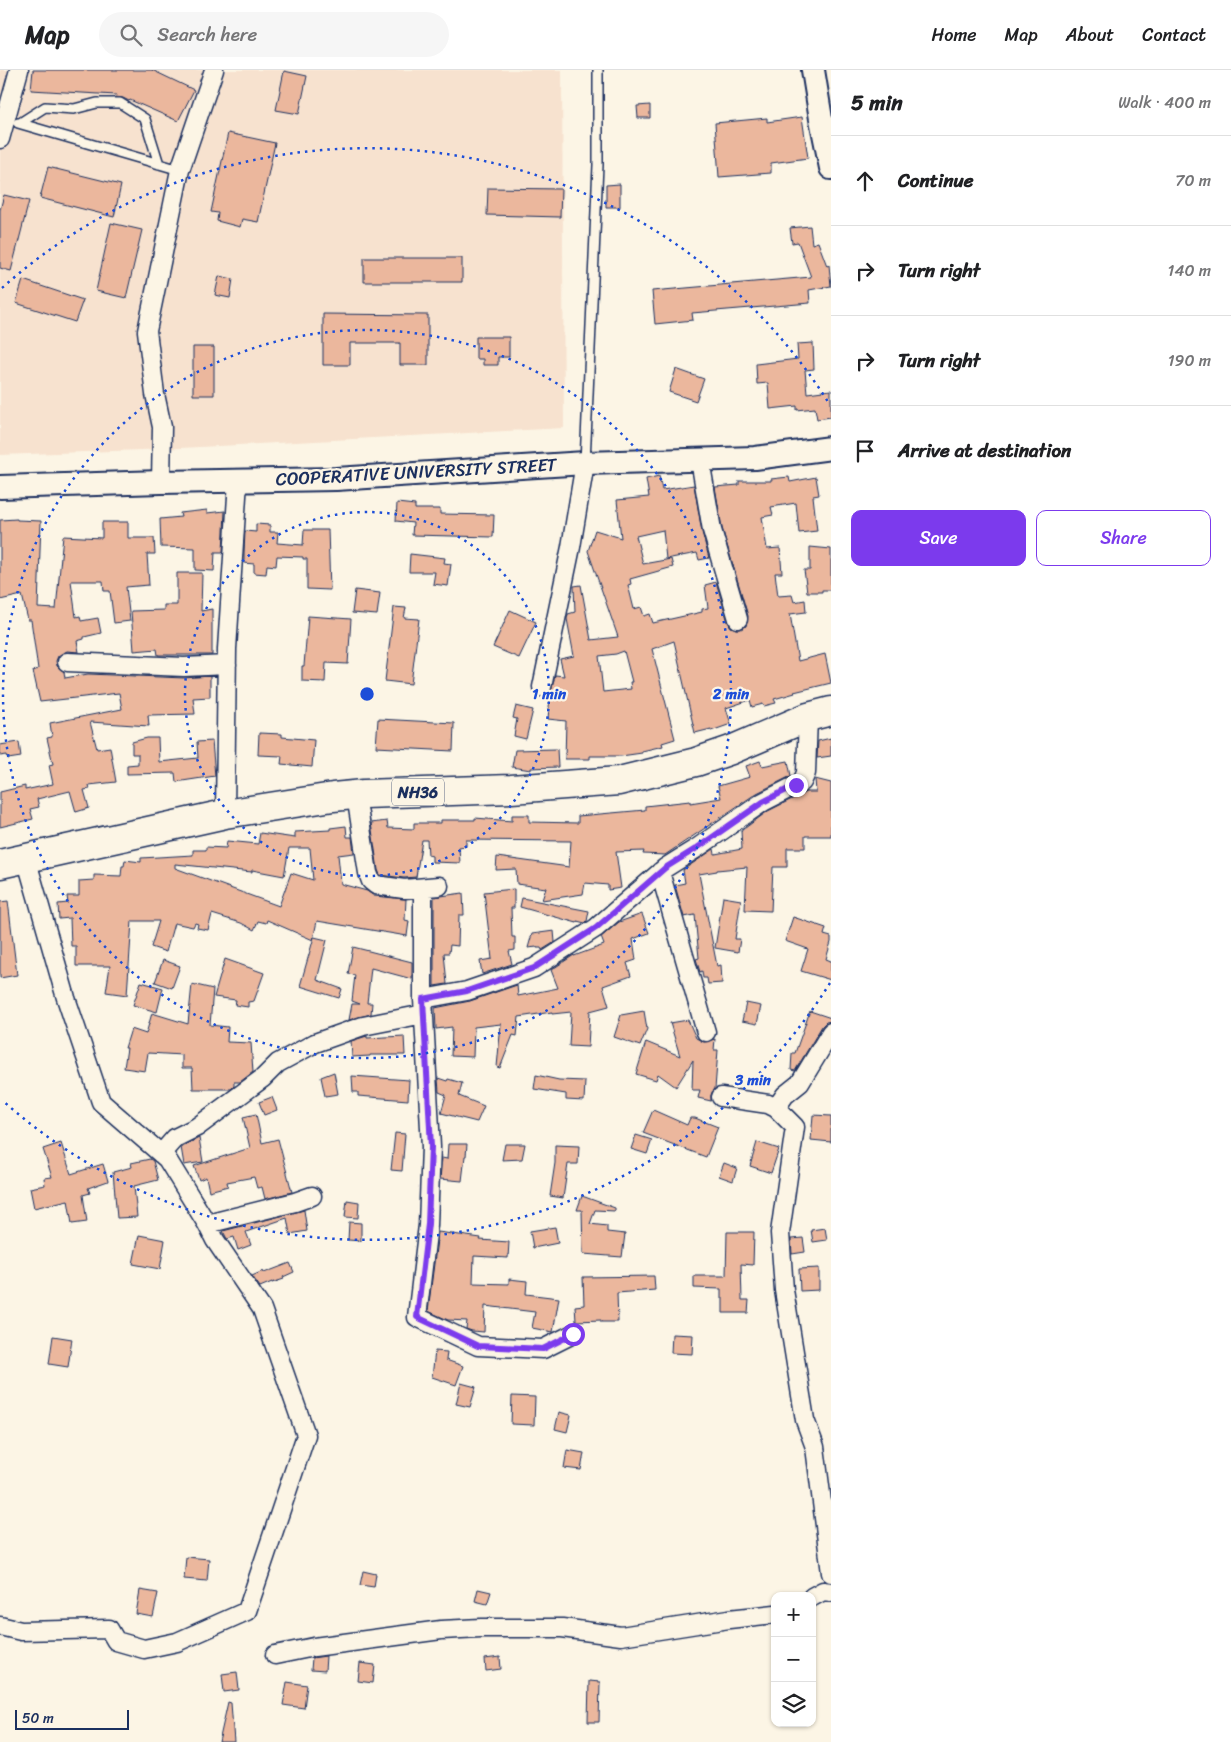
<!DOCTYPE html>
<meta charset="utf-8">
<style>
:root{--surface:#fff;--page:#f6f6f6;--text:#202124;--muted:#757577;--line:#e0e0e0;--accent:#7c3aed}
body{margin:0;font-family:Sriracha,sans-serif;background:var(--page);color:var(--text)}
.controls{position:absolute;right:15px;bottom:15px;display:grid;overflow:hidden;border-radius:10px;box-shadow:0 1px 4px #0004}
.controls button{width:45px;height:45px;display:grid;place-items:center;padding:0;border:0;border-bottom:1px solid var(--line);background:var(--surface);color:var(--text);font:25px sans-serif}
.scale{position:absolute;left:15px;bottom:12px;width:114px;box-sizing:border-box;padding-left:5px;border:2px solid #1b2f5e;border-top:0;font-size:14px;line-height:18px;white-space:nowrap;color:#1b2f5e;-webkit-text-stroke:4px #fcf5e5;paint-order:stroke}
.stop{position:absolute;width:15px;height:15px;margin:-11px;border:4px solid #7c3aed;border-radius:50%;background:#fff}
.stop.end{background:#7c3aed;border-color:#fff;box-shadow:0 1px 5px #0008}
.list{margin:0;padding:0;list-style:none}
h2{display:flex;justify-content:space-between;align-items:center;height:65px;margin:0;padding:0 20px;font-size:21px}
h2 small{font-size:16px;font-weight:400;color:var(--muted)}
.list li{display:grid;grid-template-columns:32px 1fr auto;gap:15px;align-items:center;box-sizing:border-box;height:90px;padding:0 20px;border-top:1px solid var(--line)}
.list b{display:block;font-size:19px;white-space:nowrap}
.list em{font-size:16px;font-style:normal;color:var(--muted)}
.actions{display:flex;gap:10px;padding:15px 20px}
.actions a{flex:1;padding:11px 0;border:1px solid var(--accent);border-radius:10px;text-align:center;font-size:18px;color:var(--accent)}
.actions .main{background:var(--accent);color:#fff}
.icon{flex:none;width:28px;height:28px;fill:none;stroke:currentColor;stroke-width:2;stroke-linecap:round;stroke-linejoin:round}
.map{position:relative;flex:none;width:831px;height:1672px;overflow:hidden}
header{display:flex;align-items:center;gap:30px;box-sizing:border-box;height:70px;padding:0 25px;background:var(--surface);border-bottom:1px solid var(--line)}
header strong{font-size:24px}
nav{display:flex;gap:28px;margin-inline-start:auto;font-size:18px}
.search{width:350px;height:45px;background:var(--page);display:flex;align-items:center;gap:12px;box-sizing:border-box;padding:0 18px;border-radius:28px;color:var(--muted);font-size:19px}
main{display:flex}
aside{flex:1;background:var(--surface)}
.map>svg:first-child{display:block}
.built{fill:#f7e2cf}
.building{fill:#ebb79d;stroke:#1b2f5e;fill-rule:evenodd}
.lines{fill:none;stroke-linecap:round;stroke-linejoin:round}
.service-casing{stroke:#1b2f5e;stroke-width:12}
.minor-casing{stroke:#1b2f5e;stroke-width:21}
.tertiary-casing{stroke:#1b2f5e;stroke-width:26}
.trunk-casing{stroke:#1b2f5e;stroke-width:31}
.service{stroke:#fcf5e5;stroke-width:9}
.minor{stroke:#fcf5e5;stroke-width:18}
.tertiary{stroke:#fcf5e5;stroke-width:22}
.trunk{stroke:#fcf5e5;stroke-width:28}
.route{stroke:#7c3aed;stroke-width:6}
.ring{fill:none;stroke:#1d4ed8;stroke-width:2.5;stroke-dasharray:2.5 5}
.labels{text-anchor:middle;dominant-baseline:central;stroke-width:4.5;stroke-linejoin:round;paint-order:stroke}
.shield{fill:#fcf5e5;stroke:#5e6a86;stroke-width:1}
.shield-label{font-size:16px;font-weight:bold;fill:#1b2f5e}
.street-label{font-size:18px;fill:#1b2f5e;stroke:#fcf5e5}
.centre{fill:#1d4ed8;stroke:#fcf5e5;stroke-width:2.5}
.ring-label{font-size:15px;text-anchor:middle;font-weight:bold;fill:#1d4ed8;stroke:#fcf5e5;stroke-width:4.5;stroke-linejoin:round;paint-order:stroke}
</style>
<header>
<strong>Map</strong>
<div class="search"><svg class="icon" aria-label="search" viewBox="0 0 24 24"><circle cx="10" cy="10" r="6"/><path d="M15 15l6 6"/></svg>Search here</div>
<nav><a>Home</a><a>Map</a><a>About</a><a>Contact</a></nav>
</header>
<main>
<div class="map">
<svg width="831" height="1672" viewBox="0 0 831 1672">
<rect width="100%" height="100%" fill="#fcf5e5"/>
<filter id="ink" filterUnits="userSpaceOnUse"><feTurbulence type="fractalNoise" baseFrequency=".02" numOctaves="2"/><feDisplacementMap in="SourceGraphic" scale="10" xChannelSelector="R" yChannelSelector="G"/><feConvolveMatrix kernelMatrix="1 2 1 2 8 2 1 2 1" color-interpolation-filters="sRGB"/></filter>
<g filter="url(#ink)">
<path class="built" d="M0,0H562L564,358L142,380L0,385Z"/>
<path class="building" d="M33,0H152L194,20L178,51L130,30L129,31L123,28L115,27L116,25L31,20Z
M284,1L307,6L299,44L276,40Z
M650,35V48H638L637,36Z
M802,47L808,88L771,93V103L719,107L715,53L767,48V52Z
M228,63L275,73L258,152L242,149L240,157L217,151L218,143L211,142Z
M48,97L121,115L114,147L40,128Z
M620,114V137H606V115Z
M488,118L561,119L560,147L487,145Z
M4,125L29,131L11,201L0,198V140Z
M111,153L142,160L126,228L96,221Z
M810,156L812,174L818,172L827,196L829,195L831,216L809,220L810,233L692,243L693,250L655,254L652,221L811,207L798,172L792,173L790,158Z
M364,188H462V212H364Z
M219,206L233,209L230,228L215,225Z
M23,210L83,230L75,252L16,233Z
M323,244L428,245V295H400V273H350V295H323Z
M476,267H509V287H498V295H483V289H476Z
M813,273L814,299L805,300L807,323L831,320V347L817,349L815,338L797,340V336L770,339L768,313L757,314L756,294L798,289L797,274Z
M193,277H214V325H193Z
M676,299L704,309L696,331L669,322Z
M659,406L662,420L694,415L702,462L709,488L699,490L697,483L666,489L663,460L636,466L643,494L671,489L673,497L630,509L631,514L628,515L634,539L641,537L644,546L650,544L653,553L702,542V539L708,538L705,515L716,512L728,552L731,557L736,559H741L746,556L748,546L722,458L715,417L739,415V411H771V409L789,407L790,412L816,407L819,425L813,426L817,461L799,463L796,433L771,437L773,445L762,447L767,479L780,478L782,503H775L778,526L792,525L794,532L805,530L806,542L790,544L798,591L825,584L831,613L794,622L795,623L774,629L776,633L764,636L763,634L752,637L750,630L726,638L731,654L711,661V659L695,663L674,571L652,579L675,669L662,673L663,676L642,681V683L621,686H590V689H565L566,651L548,649L550,626L555,605L564,606L560,589L574,586L567,549L568,544L575,542L574,516L581,515L591,570L618,567L588,481L595,460L621,468L617,430L649,427L646,409ZM624,581L632,612H630L631,619L603,622L599,586L616,584Z
M397,433L415,435V439H440V444L494,445L493,467L412,465L413,453L396,451Z
M207,440V443L225,441L223,482H215L214,501L195,500V478L161,477L160,449L181,447L180,443Z
M17,449V450L41,451L38,538L56,539L63,466L102,468V452H128V468H154L155,484H147L149,515L126,517L130,551L114,553L110,521H104L103,511H71L76,547L80,546L81,551L98,548L101,563L84,567V569L77,571L79,582L67,581L58,586L56,591L57,596L64,602L65,608L88,604L184,608L210,606V627L193,628L195,644L148,645L149,656L90,652L97,679L110,677L116,712L89,715L90,719L84,720L89,738L76,742L70,721L37,729L39,737L30,739L33,749L0,757V722L25,716V720L53,714L49,695L53,694L47,668L52,667L50,653L122,639L119,623L40,632L33,601L38,599L31,550H28L22,525L0,530V450Z
M256,454L270,455V462H278L277,473L303,475L304,460H328L330,520L307,519V489H303V487L277,486L276,496L267,495L266,504L254,503V494L244,493V483L245,461L256,462Z
M810,477L831,479V520H822V522H807L804,500H810Z
M410,484L445,488L444,493L451,494L448,516L433,514L435,502H409Z
M177,503H202L201,541L212,539V585H158L157,579L134,581L131,541L164,540V535H177Z
M355,520L380,523L377,545L352,543Z
M394,537L406,538L404,548L419,549L411,614L385,611Z
M510,540L536,552L519,588L493,577Z
M308,546L351,549L348,594L326,593L325,612L302,611V596H304Z
M516,636L533,640L526,669L514,666L517,649L513,648Z
M378,649L454,653L453,681L376,677Z
M259,663L282,664V667L314,670L312,697L281,694L282,686L258,685Z
M147,668H158L159,692L198,688L197,672L212,671L215,706L176,712L175,703L127,704V695L138,694V684H132V672Z
M831,668V686L817,688L818,671Z
M19,672L21,687L8,689L7,685L0,686V675Z
M557,679L558,697L531,698V700L512,697L515,680Z
M760,691L762,696L788,691L791,706L757,723L665,785L643,784L644,781L616,782L621,818L608,820V815L585,813L583,824L542,830L546,818L517,814L516,799L496,800L497,787L569,797L571,771L466,770V776L459,777L460,793L432,792V786L428,785L427,770H422L416,807L404,808L380,805L378,800L371,753L387,751L388,758L414,759V753H441V750H475V748L512,751V745H529V752L578,753V746L645,740V736L690,731V733L721,728L718,716L750,707L746,696Z
M815,709L831,713V766H805V778H787V797H773L771,841L745,840L747,797L717,800V801L699,804L717,896L721,895L722,913L708,914L707,908H703L702,901L700,902L696,889L699,888L695,845L684,847L676,819L675,815L685,813L683,800L714,779L715,784L742,779L741,761L768,741L806,722H816Z
M346,756L347,767H352L354,783L338,785L341,814L367,821L374,826L406,829L405,850L409,851L407,866L317,851L313,870L267,850L266,853L258,851L254,860L241,853L212,844L208,860L197,858L198,854L195,853L193,857L174,853L166,882L151,877L159,851H132L127,925L106,922L110,896H76V876H71L70,848L59,849L58,834L68,833L67,826H79V811L94,810V805L121,806L122,796H124L125,790L141,792V788L193,785V780H206V777L226,778L227,771L258,774L260,763L295,768V762L330,760V758ZM289,778H310L313,810L291,803L279,836L175,798V794L252,802V800L284,806Z
M514,819V838H511L512,867H515V880L509,881L512,894L482,904L480,891L492,889L484,822Z
M463,823L464,845H459L458,876L450,875L449,883H444L447,914L434,916V827Z
M723,827L741,830L735,869H740L738,882L715,878Z
M522,828L589,841L587,851L585,853L577,851V853L520,837Z
M8,831L17,905L0,908V832Z
M642,844L649,863L633,869L636,890L627,893L631,906L603,916L609,936L590,941L588,977L569,976L571,942L552,944V942L519,947L517,966L513,965L500,998L497,997L501,954L474,957L473,987L451,986L452,957L436,959L435,938L470,931L517,915L518,926L558,918L551,900L574,885V886L604,875L601,867L619,852Z
M793,847L826,858L824,865L831,867V872L826,889L831,891V910L801,901L808,879L785,871Z
M554,861L555,872L542,880L541,878H537V877L528,878L532,864Z
M314,867L327,870L317,910L342,919L339,928L300,916Z
M353,877L412,892V909L371,898L367,933H372L371,944L349,950L352,934H360L352,931L355,905L348,904Z
M225,889L264,903L254,931L248,932V937L235,935L236,930L214,927Z
M163,890L180,896L172,918L155,912Z
M141,912L163,918L157,942L133,935Z
M192,914L213,919L210,955L228,957L227,972L251,973L253,1002L240,1012H234V1016L231,1019H193L192,998H182V985L148,983L145,1001L124,998L127,978H125L131,959L146,964L152,943L188,954Z
M746,933L761,936L757,954L742,951Z
M644,941L647,959L640,976L614,967L621,945Z
M810,941L831,948V951L826,952L822,956L795,1001L791,1000L792,983H795Z
M688,950L696,968L704,972L715,969L714,980H718L715,1019L711,1025V1031L698,1028L700,1020H692L693,990L676,1017L658,1004L656,1010L636,1004L646,972L680,986L670,953Z
M367,966V968L404,966L405,985H370V986L352,987L351,971Z
M334,1002L338,1024L325,1026L321,1007Z
M536,1005L559,1010L585,1011L584,1031L566,1030V1024L534,1019Z
M352,1006L409,1010L408,1030L358,1026V1022H353Z
M438,1008L447,1011L448,1009L462,1013L459,1026L484,1036L477,1052L441,1043L446,1025L439,1022Z
M272,1027L277,1040L264,1045L259,1032Z
M653,1040L687,1055L690,1048H695L718,1057L706,1087L643,1063Z
M256,1044L262,1073L278,1069L292,1122L265,1129L262,1117L257,1118L254,1107L227,1112L228,1116L209,1121L206,1107L199,1110L194,1096L250,1078L243,1047Z
M813,1045L831,1046V1072L811,1070Z
M395,1063L405,1064L402,1101L391,1100Z
M636,1065L652,1070L647,1084L631,1079Z
M199,1068L203,1092L184,1095L181,1077Z
M757,1072L779,1079L771,1103L750,1096Z
M61,1073L71,1104L103,1094L108,1111L88,1118L90,1123L83,1125L87,1152L72,1154L68,1130L34,1138L30,1118L45,1115L44,1108L52,1107L43,1079Z
M448,1074H467L466,1086H465L462,1111L440,1109L442,1088L447,1089Z
M505,1074H525L522,1089L502,1090Z
M555,1075L579,1076L578,1094H568L563,1128L550,1126L555,1093Z
M150,1089L153,1091L158,1110L134,1116L137,1147L117,1148L113,1102L132,1097L131,1093Z
M724,1093L737,1098L733,1111L719,1106Z
M582,1126L615,1138V1141L595,1140L590,1154L607,1156V1162L625,1164L622,1187L583,1184L582,1140H577Z
M347,1130L359,1132L358,1148L345,1147Z
M304,1140L307,1161L290,1164L287,1148L246,1162L251,1175L238,1180L234,1167L227,1169L223,1161Z
M349,1152L361,1153V1171L348,1170Z
M555,1157L558,1173L533,1178L530,1161Z
M825,1158L827,1170L813,1172L811,1160Z
M438,1162L481,1168L480,1170L509,1172L508,1188L474,1186L473,1213L509,1214V1209L527,1211L526,1224L559,1228L553,1262L532,1258L535,1242L485,1236L484,1262L472,1261L466,1259L467,1251L448,1250L428,1241Z
M727,1162H754L753,1195L741,1194L742,1230H749L748,1243H723V1227H721V1219L694,1218V1206H726Z
M139,1165L165,1170L160,1199L133,1194Z
M803,1168L805,1182L792,1184L791,1169Z
M290,1193L294,1202L283,1207L284,1209L272,1213V1212L260,1217L252,1206L263,1201L264,1203Z
M819,1198V1220L800,1221L799,1199Z
M654,1206L655,1220L617,1223L618,1252H601V1250L576,1251L575,1236L584,1235L583,1207Z
M672,1264L693,1265L692,1284L671,1283Z
M53,1266L72,1269L68,1297L49,1294Z
M435,1281L447,1282L446,1290L463,1296L456,1315L432,1307Z
M461,1313L476,1317L470,1337L456,1334Z
M512,1326L535,1327L534,1355L511,1354Z
M559,1342L571,1345L567,1362L555,1359Z
M567,1380L584,1383L581,1400L564,1398Z
M186,1487L209,1489L207,1511L184,1509Z
M363,1501L376,1504L374,1517L360,1515Z
M478,1519L491,1522L487,1534L475,1531Z
M140,1520L158,1523L153,1547L136,1544Z
M326,1586L325,1601L311,1600L312,1588Z
M500,1587L501,1599L486,1601L485,1589Z
M360,1593L375,1595L373,1613L358,1611Z
M237,1602L239,1620L224,1622L222,1604Z
M589,1611L600,1612L599,1652H588Z
M287,1612L307,1615L304,1638L283,1635Z
M228,1632L231,1633L234,1672H219Z"/>
<g class="lines">
<g class="service-casing">
<path id="service" d="M18,53L180,100
M20,53L45,37L74,39L97,33H120L145,49L159,94
M585,393L598,95V0"/>
</g>
<g class="minor-casing">
<path id="minor" d="M0,69L19,0
M700,390L712,460L738,549
M161,412L162,357L155,324L147,261L180,100L214,0
M67,592L184,597L227,595
M542,617L571,477L585,393
M356,725L368,803L371,811L376,815L404,819L439,816
M225,744L227,579L238,411
M660,802L706,962
M423,819V929L431,1077L428,1155L417,1247L478,1276L543,1279L573,1264
M423,929L467,921L534,898L596,858L665,798L697,778L763,732L802,712L806,703L808,647
M721,1027L768,1034L776,1038L785,1025L800,1013L831,962
M776,1038L795,1057L780,1163L784,1220L805,1350L815,1377L831,1503
M161,1084L175,1068L197,1057L263,1008L278,993L315,973L363,956L424,944
M207,1154L295,1132L312,1126
M812,1527L823,1521L831,1522
M0,1556L21,1561L109,1559L116,1571L144,1579L177,1572L247,1541L306,1365L262,1239L215,1170L207,1154L167,1089L101,1032L66,928L26,788
M275,1585L314,1577L441,1560L481,1558H562L621,1566L729,1549L775,1544"/>
</g>
<g class="tertiary-casing">
<path id="tertiary" d="M813,0L821,49L831,98
M0,417L161,412L336,409L585,393L755,388L831,378"/>
</g>
<g class="trunk-casing">
<path id="trunk" d="M0,794L225,744L333,727L364,724L511,719L619,711L696,692L731,680L808,647L831,641"/>
</g>
<use href="#service" class="service"/>
<use href="#minor" class="minor"/>
<use href="#tertiary" class="tertiary"/>
<use href="#trunk" class="trunk"/>
</g>
</g>
<g class="lines" filter="url(#ink)">
<path class="route" d="M573,1264L543,1279L478,1276L417,1247L428,1154L431,1077L423,929L467,921L534,898L596,858L665,798L697,778L763,732L796,715"/>
</g>
<g class="ring">
<circle cx="367" cy="624" r="182"/>
<circle cx="367" cy="624" r="364"/>
<path d="M830 913A546 546 0 0 1 2 1030M2 218A546 546 0 0 1 830 335"/>
</g>
<g class="labels">
<rect class="shield" x="392" y="708.5" width="52" height="27" rx="4"/>
<g class="shield-label">
<text x="418" y="722">NH36</text>
</g>
<g class="street-label">
<text transform="translate(416 402) rotate(-3)">COOPERATIVE UNIVERSITY STREET</text>
</g>
</g>
<circle cx="367" cy="624" r="8" class="centre"/>
<g class="ring-label">
<text x="549" y="629">1 min</text>
<text x="731" y="629">2 min</text>
<text x="753" y="1015">3 min</text>
</g>
</svg>
<div class="controls">
<button>+</button>
<button>−</button>
<button><svg class="icon" aria-label="layers" viewBox="0 0 24 24"><path d="M12 4l9 5-9 5-9-5zM3 14l9 5 9-5"/></svg></button>
</div>
<div class="scale">50 m</div>
<div class="stop" style="left:573px;top:1264px"></div>
<div class="stop end" style="left:796px;top:715px"></div>
</div>
<aside>
<h2>5 min<small>Walk · 400 m</small></h2>
<ul class="list">
<li><svg class="icon" aria-label="ahead" viewBox="0 0 24 24"><path d="M12 20V5M6 11l6-6 6 6"/></svg><div><b>Continue</b></div><em>70 m</em></li>
<li><svg class="icon" aria-label="right" viewBox="0 0 24 24"><path d="M7 20v-9h11M14 6l5 5-5 5"/></svg><div><b>Turn right</b></div><em>140 m</em></li>
<li><svg class="icon" aria-label="right" viewBox="0 0 24 24"><path d="M7 20v-9h11M14 6l5 5-5 5"/></svg><div><b>Turn right</b></div><em>190 m</em></li>
<li><svg class="icon" aria-label="arrive" viewBox="0 0 24 24"><path d="M6 21V4h12l-3 4 3 4H6"/></svg><div><b>Arrive at destination</b></div></li>
</ul>
<div class="actions"><a class="main">Save</a><a>Share</a></div>
</aside>
</main>
